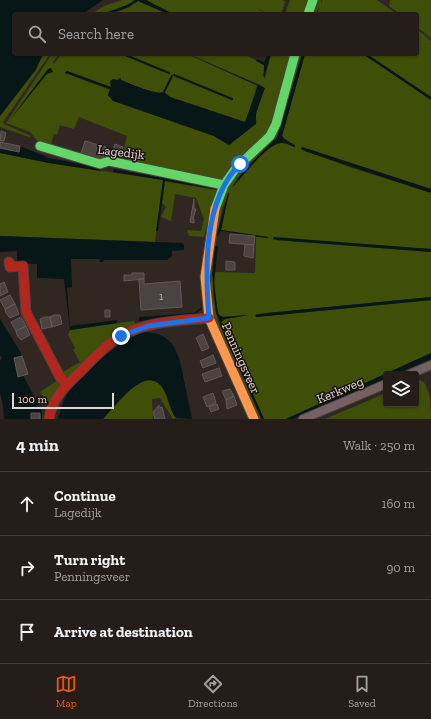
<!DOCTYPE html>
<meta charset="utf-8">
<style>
:root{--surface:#241d1a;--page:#2c2623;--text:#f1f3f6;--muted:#a3a2a2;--line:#413b39;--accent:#ea580c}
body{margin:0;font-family:"Zilla Slab",serif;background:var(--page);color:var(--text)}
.controls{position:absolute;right:12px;bottom:12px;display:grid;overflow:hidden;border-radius:4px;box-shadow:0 1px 3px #0004}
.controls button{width:36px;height:36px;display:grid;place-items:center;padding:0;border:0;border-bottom:1px solid var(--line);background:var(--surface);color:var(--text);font:20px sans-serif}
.scale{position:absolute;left:12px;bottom:10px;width:102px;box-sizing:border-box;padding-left:4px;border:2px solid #e1d5d0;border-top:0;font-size:11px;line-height:14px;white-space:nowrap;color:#e1d5d0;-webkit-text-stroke:3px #18110d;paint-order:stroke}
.stop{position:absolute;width:12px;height:12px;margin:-9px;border:3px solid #1a73e8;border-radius:50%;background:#fff}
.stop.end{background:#1a73e8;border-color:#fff;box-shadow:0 1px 4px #0008}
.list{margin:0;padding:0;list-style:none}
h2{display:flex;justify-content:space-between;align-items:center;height:52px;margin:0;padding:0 16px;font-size:17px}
h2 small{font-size:13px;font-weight:400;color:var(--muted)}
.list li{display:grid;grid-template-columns:26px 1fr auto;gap:12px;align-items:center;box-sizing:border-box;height:64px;padding:0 16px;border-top:1px solid var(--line)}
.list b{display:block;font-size:15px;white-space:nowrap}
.list p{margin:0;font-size:13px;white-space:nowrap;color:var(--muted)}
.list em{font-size:13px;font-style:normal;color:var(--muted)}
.icon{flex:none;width:22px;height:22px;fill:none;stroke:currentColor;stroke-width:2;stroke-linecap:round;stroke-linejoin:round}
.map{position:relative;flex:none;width:431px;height:419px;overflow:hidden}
.search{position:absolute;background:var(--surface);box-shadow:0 1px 3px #0004;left:12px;right:12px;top:12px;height:44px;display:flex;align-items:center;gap:10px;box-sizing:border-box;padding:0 14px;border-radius:4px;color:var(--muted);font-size:15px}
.sheet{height:244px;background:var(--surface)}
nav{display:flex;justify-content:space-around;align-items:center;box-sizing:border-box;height:56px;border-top:1px solid var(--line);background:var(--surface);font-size:11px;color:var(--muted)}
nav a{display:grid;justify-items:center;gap:2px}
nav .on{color:var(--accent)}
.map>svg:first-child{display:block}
.green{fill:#3f4f07}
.water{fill:#071717}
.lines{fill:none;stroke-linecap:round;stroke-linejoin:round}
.stream{stroke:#071717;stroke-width:2}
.building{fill:#4b4341;stroke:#625957}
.street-casing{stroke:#4b4440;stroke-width:10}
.fast-casing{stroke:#4b4440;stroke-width:11}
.slow-casing{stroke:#4b4440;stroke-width:11}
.jam-casing{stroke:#4b4440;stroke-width:11}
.street{stroke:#756164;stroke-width:8}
.fast{stroke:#63d668;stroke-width:9}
.slow{stroke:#ff974d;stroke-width:9}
.jam{stroke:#b3261e;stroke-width:9}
.route{stroke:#1a73e8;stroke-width:5}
.labels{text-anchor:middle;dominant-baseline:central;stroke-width:3;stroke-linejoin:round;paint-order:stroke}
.number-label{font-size:11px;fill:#bcb0ac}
.street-label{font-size:13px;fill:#e1d5d0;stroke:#18110d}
</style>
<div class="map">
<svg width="431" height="419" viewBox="0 0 431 419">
<rect width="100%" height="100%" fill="#302723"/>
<path class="green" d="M122,0H135C124,8 106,14 91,14L104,6Z
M146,0H283L285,2L281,14H268L255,7L266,14H173Z
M290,0H310L305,14H285Z
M316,0H321L322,3V0H377L397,14H318L319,7L315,14H311Z
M390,0H431V38L417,27V14H400L389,6Z
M138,1L168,14H109L130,7Z
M417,29L431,41V97L367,54H417Z
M43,54H50L3,122L4,124L31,136L29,137L0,127V116L36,70Z
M52,54H59L53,62L54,64L61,54H187L257,85L248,116L245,122L170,97L164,92C158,96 128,83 121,80V78L116,80L113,79L111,87L67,71L66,73L110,90L108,95L116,102L136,108L214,136L229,145L257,122L255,119L263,86L189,54H244L264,65L263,76L265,78L271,54H292L271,127L222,182L121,162L127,136L79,117L74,129L60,125L57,135L54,134L50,148L39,143L30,132L6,123Z
M298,54H302L277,137L243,171L233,187C241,177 269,142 282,143C286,143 291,145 294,147L282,136L305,54H363L431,100V189L311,150L302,147L301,149L349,167L431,193V249L274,238L276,240L431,252V297L267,313L256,314V317L431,300V353L286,419H264L221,322L225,319L249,315L220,317L216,306L214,272L255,273L256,237L267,238L268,237L221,230L229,193L222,209L213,258V297L218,322L261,419H257L211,314L209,276L216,214L233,177L268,142Z
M0,153L49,163L163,180L155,242L0,236Z
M165,181L216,190L204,237L189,236L187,230L201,231L204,219L196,198L175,194L171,221L161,217L166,207L162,203Z
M134,321L136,325L68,379L61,373L80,362L73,350L75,348L68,335L70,330Z
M58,380L61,384L48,403L40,392Z
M145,380C170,380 164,403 176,418L173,419L160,398L152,399L153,419H103L131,389Z
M419,380C431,382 431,409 431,419H325L386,393V404H416V381Z"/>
<path class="water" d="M0,0H103L83,14H14V54H43L36,69L0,116Z
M135,0H146L173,14H168L138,1C128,8 114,14 102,14L127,5Z
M187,54L265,88L256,113V124L229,145L214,136L113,101L108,95L110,89L65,73L67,71L111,87L110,81L113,79L118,80L120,78L121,80C128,83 158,96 164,92L170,97L245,122L258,86Z
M268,54H271L264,78V65L256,61L257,59L264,62Z
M302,54H305L282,136L284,139L295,145V147C290,146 285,142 280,143C265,145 243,178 232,187L243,171L277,137Z
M363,54H367L431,97V100Z
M51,68L53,72L47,74L8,122L48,69Z
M0,141L20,146L49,158L101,168V171L49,163L0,153Z
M302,147L431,189V193L307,152L301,149Z
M114,169L213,187V189L165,181L158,231H156L163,180L113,172Z
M228,193H229L221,230L268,237V238L221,231L216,238Z
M0,236L182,243L184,245V250L172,251V256L167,260H104L103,262H100L99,259H71L72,287L67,288L70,326L117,320V323L70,330L64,279L37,278V264L17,263V251L0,252Z
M274,237L431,249V252L276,240L273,239Z
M215,246H218L214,283L218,314L223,317L249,315L225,319L221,322L264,419L261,418L216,313L212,273Z
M431,297V300L278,315L256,317L255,315L267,313Z
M201,300L202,309L195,314L139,321V317L194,313L201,308Z
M0,319L21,353L25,374L23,375L42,412V419H4L3,406L0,393V360L2,359L0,355Z
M146,332C178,334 180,360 185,385C187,396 190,408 192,419L176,418C169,409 169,396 162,387C145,364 114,407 103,419H58C60,412 62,405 65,398C77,376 122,337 146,332Z
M431,353V359L396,374H386V378L293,419H286Z"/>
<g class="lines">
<path class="stream" d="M123,54L169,73
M174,75L232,99
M164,92L172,76"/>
</g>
<path class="building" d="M1,131L6,133L4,141H0Z
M85,141L106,147L103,159L80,157Z
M0,142L20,146L19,152L0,148Z
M115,144L123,147L118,161L110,159Z
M194,199V209H196L193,219H194V223L190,222Z
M230,234L255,236L254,245L229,243Z
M245,244L254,245L253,258L244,256Z
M226,261L235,262V270H226Z
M132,273H144V279L124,281V275H132Z
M139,279H144V284L180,281L182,307L141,310Z
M4,282L8,292L0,296V284Z
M10,295L15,304L5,309L0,300Z
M15,304L19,314L10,318L6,313L5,309Z
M105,310H110V317H105Z
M54,315H60L62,324L52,327L50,317Z
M21,317L26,326L16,331L11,322Z
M44,317H50L52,327L42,329L40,319Z
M26,326L30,335L21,340L17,335L16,331Z
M203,334L209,348L202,351L196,338Z
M213,355L216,363L203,368L200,361Z
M22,356L28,374L18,377L14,358Z
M219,368L222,376L205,382L202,374Z
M230,389L234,396L226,400L222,391Z
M213,393L216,403L207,407L203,397Z
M234,396L237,405L227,409L226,400Z
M217,404L219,409L211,412L209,407Z
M159,405V408L162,407L165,419H155L153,412Z
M31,413H40V419H31Z"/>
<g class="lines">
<g class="street-casing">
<path id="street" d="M410,374L431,365
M303,419L386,384"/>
</g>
<g class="fast-casing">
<path id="fast" d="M308,14L313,0
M40,146L100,164L109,161L224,185
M215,209L224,185L236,168L270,136L276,124L295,54"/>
</g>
<g class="slow-casing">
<path id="slow" d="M215,209L205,277L209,318L254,419"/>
</g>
<g class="jam-casing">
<path id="jam" d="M9,262L10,267L23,266L26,312L60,377L67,385
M49,419C52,399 64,387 78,374C91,361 104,346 119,337C146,321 179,321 209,318"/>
</g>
<use href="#street" class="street"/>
<use href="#fast" class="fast"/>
<use href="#slow" class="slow"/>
<use href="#jam" class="jam"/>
</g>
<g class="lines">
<path class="route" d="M121,336L148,326L209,318C205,271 203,200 240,164"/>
</g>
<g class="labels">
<g class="number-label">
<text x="161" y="296">1</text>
</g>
<g class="street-label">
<text transform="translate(121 152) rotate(7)">Lagedijk</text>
<text transform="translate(241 358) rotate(66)">Penningsveer</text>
<text transform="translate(340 390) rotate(-23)">Kerkweg</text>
</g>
</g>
</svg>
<div class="controls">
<button><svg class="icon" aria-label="layers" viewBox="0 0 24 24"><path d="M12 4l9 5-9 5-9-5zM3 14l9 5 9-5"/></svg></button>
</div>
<div class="scale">100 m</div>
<div class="stop" style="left:240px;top:164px"></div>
<div class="stop end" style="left:121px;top:336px"></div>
<div class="search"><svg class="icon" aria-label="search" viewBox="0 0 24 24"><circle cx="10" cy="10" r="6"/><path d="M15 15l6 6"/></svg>Search here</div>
</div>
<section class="sheet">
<h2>4 min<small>Walk · 250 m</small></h2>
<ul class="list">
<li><svg class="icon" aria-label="ahead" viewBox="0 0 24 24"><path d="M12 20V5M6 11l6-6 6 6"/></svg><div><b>Continue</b><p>Lagedijk</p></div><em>160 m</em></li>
<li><svg class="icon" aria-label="right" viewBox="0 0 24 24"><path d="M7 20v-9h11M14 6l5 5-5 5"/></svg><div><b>Turn right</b><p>Penningsveer</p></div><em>90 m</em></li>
<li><svg class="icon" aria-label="arrive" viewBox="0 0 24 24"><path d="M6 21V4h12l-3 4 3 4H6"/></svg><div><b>Arrive at destination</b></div></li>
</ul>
</section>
<nav>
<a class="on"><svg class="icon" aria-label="map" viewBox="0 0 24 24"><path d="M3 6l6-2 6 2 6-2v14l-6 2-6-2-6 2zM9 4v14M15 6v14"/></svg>Map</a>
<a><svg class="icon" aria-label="directions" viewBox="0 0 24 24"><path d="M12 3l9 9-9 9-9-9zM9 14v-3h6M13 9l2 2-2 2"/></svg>Directions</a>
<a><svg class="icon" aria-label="saved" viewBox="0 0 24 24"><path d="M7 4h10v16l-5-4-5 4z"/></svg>Saved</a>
</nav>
